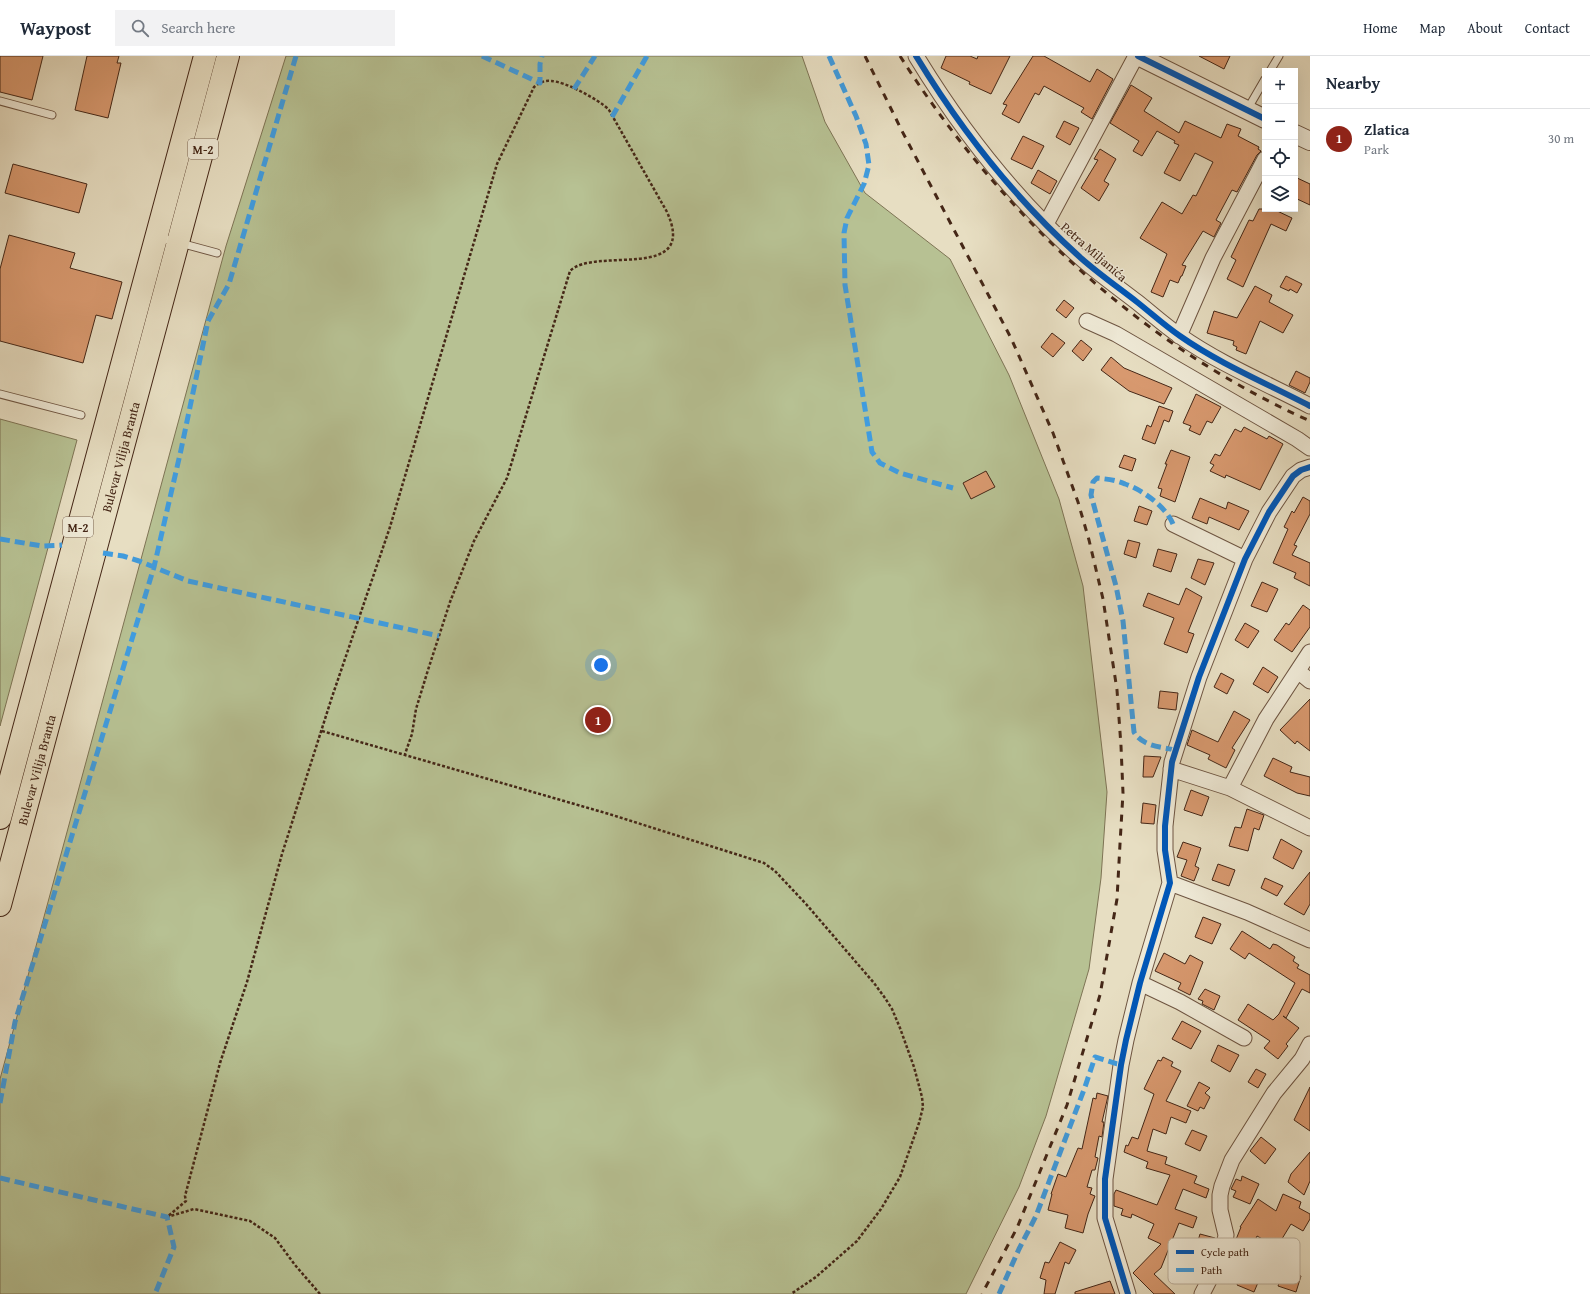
<!DOCTYPE html>
<meta charset="utf-8">
<style>
:root{--surface:#fff;--page:#f2f2f3;--text:#1f2937;--muted:#747a83;--line:#e0e1e3;--accent:#8f2418}
body{margin:0;font-family:"Gentium Book Plus",serif;background:var(--page);color:var(--text)}
.controls{position:absolute;right:12px;top:12px;display:grid;overflow:hidden;border-radius:0px;box-shadow:0 4px 16px #0002}
.controls button{width:36px;height:36px;display:grid;place-items:center;padding:0;border:0;border-bottom:1px solid var(--line);background:var(--surface);color:var(--text);font:20px sans-serif}
.you{position:absolute;left:601px;top:609px;width:14px;height:14px;margin:-10px;border:3px solid #fff;border-radius:50%;background:#1a73e8;box-shadow:0 0 0 6px #1a73e833}
.badge{display:grid;place-items:center;width:26px;height:26px;border-radius:50%;background:var(--accent);color:#fff;font-size:13px;font-weight:700}
.pin{position:absolute;translate:-50% -50%;border:2px solid #fff;box-shadow:0 1px 4px #0006}
.list{margin:0;padding:0;list-style:none}
h2{display:flex;justify-content:space-between;align-items:center;height:52px;margin:0;padding:0 16px;font-size:17px}
h2 small{font-size:13px;font-weight:400;color:var(--muted)}
.list li{display:grid;grid-template-columns:26px 1fr auto;gap:12px;align-items:center;box-sizing:border-box;height:60px;padding:0 16px;border-top:1px solid var(--line)}
.list b{display:block;font-size:15px;white-space:nowrap}
.list p{margin:0;font-size:13px;white-space:nowrap;color:var(--muted)}
.list em{font-size:13px;font-style:normal;color:var(--muted)}
.icon{flex:none;width:22px;height:22px;fill:none;stroke:currentColor;stroke-width:2;stroke-linecap:round;stroke-linejoin:round}
.map{position:relative;flex:none;width:1310px;height:1238px;overflow:hidden}
header{display:flex;align-items:center;gap:24px;box-sizing:border-box;height:56px;padding:0 20px;background:var(--surface);border-bottom:1px solid var(--line)}
header strong{font-size:19px}
nav{display:flex;gap:22px;margin-inline-start:auto;font-size:14px}
.search{width:280px;height:36px;background:var(--page);display:flex;align-items:center;gap:10px;box-sizing:border-box;padding:0 14px;border-radius:0px;color:var(--muted);font-size:15px}
main{display:flex}
aside{flex:1;background:var(--surface)}
.map>svg:first-child{display:block}
.green{fill:#b7c193;stroke:#7e7455}
.building{fill:#d8996f;stroke:#452717}
.lines{fill:none;stroke-linecap:round;stroke-linejoin:round}
.service-casing{stroke:#6e5542;stroke-width:9}
.minor-casing{stroke:#6e5542;stroke-width:17}
.tertiary-casing{stroke:#6e5542;stroke-width:20}
.primary-casing{stroke:#452717;stroke-width:24}
.path{stroke:#452717;stroke-width:2.5;stroke-dasharray:3 2;stroke-linecap:butt}
.service{stroke:#efead7;stroke-width:7}
.minor{stroke:#efead7;stroke-width:15}
.tertiary{stroke:#efead7;stroke-width:18}
.primary{stroke:#e7dec2;stroke-width:22}
.rail{stroke:#452717;stroke-width:3;stroke-dasharray:7 7;stroke-linecap:butt}
.quiet{stroke:#409cdf;stroke-width:5;stroke-dasharray:10 5;stroke-linecap:butt}
.cycleway-casing{stroke:#efead7;stroke-width:8}
.cycleway{stroke:#0057b8;stroke-width:6}
.labels{text-anchor:middle;dominant-baseline:central;stroke-width:3;stroke-linejoin:round;paint-order:stroke}
.shield{fill:#efead7;stroke:#786251;stroke-width:1}
.shield-label{font-size:12px;font-weight:bold;fill:#452717}
.street-label{font-size:13px;fill:#452717;stroke:#efead7}
.key{fill:#efead7;stroke:#bcb09d;stroke-width:1}
.key-label{font-size:11px;fill:#452717}
</style>
<header>
<strong>Waypost</strong>
<div class="search"><svg class="icon" aria-label="search" viewBox="0 0 24 24"><circle cx="10" cy="10" r="6"/><path d="M15 15l6 6"/></svg>Search here</div>
<nav><a>Home</a><a>Map</a><a>About</a><a>Contact</a></nav>
</header>
<main>
<div class="map">
<svg width="1310" height="1238" viewBox="0 0 1310 1238">
<rect width="100%" height="100%" fill="#e7dec2"/>
<filter id="stains"><feTurbulence type="fractalNoise" baseFrequency=".005" numOctaves="4"/><feColorMatrix values="0 0 0 0 .2 0 0 0 0 .09 0 0 0 0 .02 0 0 0 .5 -.17"/></filter>
<radialGradient id="worn" r=".72"><stop offset=".6" stop-color="#630" stop-opacity="0"/><stop offset="1" stop-color="#630" stop-opacity=".3"/></radialGradient>
<path class="green" d="M286,0H802L825,66L865,137L950,203L1009,319L1059,443L1083,530L1107,736L1101,822L1089,913L1046,1060L1019,1131L966,1238H0V1023L226,190Z
M0,363L77,384L0,670Z"/>
<path class="building" d="M0,0H43L32,44L0,36Z
M87,0H119L117,7H121L108,62L75,54Z
M946,0H970L977,3L978,0H1010L991,38L969,28L970,26L941,12Z
M1033,0H1044L1090,26L1097,13L1113,23L1092,63L1081,56L1084,52L1044,30L1039,39L1035,37L1019,67L1002,58L1007,49L1003,48Z
M1199,0H1230L1224,13Z
M1131,29L1152,42L1144,55L1179,77L1185,65L1221,82L1227,68L1241,73L1238,80L1259,91L1258,93L1261,95L1257,99L1237,136L1232,134L1216,164L1221,167L1214,181L1203,175L1182,209L1186,210L1182,220H1181L1178,227L1170,224L1163,241L1151,236L1167,198L1140,182L1162,146L1182,158L1193,139L1196,140L1213,106L1195,97L1180,125L1164,117L1179,89L1174,87L1175,85L1157,75L1142,100L1133,95L1139,85L1110,67Z
M1064,65L1079,72L1070,89L1056,81Z
M1023,80L1044,90L1032,113L1011,103Z
M1100,93L1116,103L1104,125L1109,128L1099,145L1081,132L1098,104L1094,103Z
M13,108L87,128L79,157L5,137Z
M1038,114L1057,125L1050,138L1031,127Z
M1295,121L1310,128V149L1295,142Z
M1259,153H1273L1292,162L1286,175L1271,168L1243,231L1227,223L1236,204L1231,201L1249,164L1253,165Z
M9,179L75,197L70,212L122,226L112,263L96,259L83,307L0,285V213Z
M1286,220L1302,228L1297,237L1290,233L1289,235L1280,231Z
M1255,230L1272,239L1269,246L1293,259L1283,277L1260,265L1246,298L1236,294L1237,291L1233,289L1234,285L1207,277L1214,255L1237,262Z
M1064,244L1074,252L1066,262L1056,254Z
M1052,277L1065,287L1053,301L1041,291Z
M1081,284L1092,293L1083,305L1072,295Z
M1111,301L1124,312L1172,332L1164,348L1129,335L1101,314Z
M1296,315L1310,322V326L1305,337L1289,329Z
M1196,338L1221,351L1212,367L1207,365L1200,379L1189,374L1191,370L1183,367Z
M1159,350L1173,355L1169,366L1164,364L1155,388L1142,383L1147,369L1151,371Z
M1244,371L1267,383L1269,380L1283,388L1260,434L1226,419L1225,422L1210,415L1214,409L1210,407L1215,398L1220,400L1235,373L1241,376Z
M1171,394L1190,401L1175,446L1160,440L1162,433L1158,432L1167,408H1165Z
M1124,399L1136,403L1132,415L1119,411Z
M986,415L995,431L971,443L963,427Z
M1303,441L1310,445V458L1294,489L1297,490L1292,499L1310,507V530L1294,522L1296,517L1273,507L1288,473L1284,471L1292,455L1294,457Z
M1200,442L1226,453L1228,446L1249,455L1239,474L1209,461L1207,468L1192,462Z
M1139,450L1152,455L1147,469L1134,465Z
M1128,484L1140,487L1136,502L1124,498Z
M1158,493L1177,498L1171,516L1153,510Z
M1198,503L1214,507L1205,529L1191,522Z
M1262,526L1278,533L1267,556L1251,550Z
M1186,532L1202,541L1188,576L1194,578L1187,597L1164,588L1174,562L1143,550L1148,537L1179,549Z
M1303,549L1310,554V571L1292,596L1274,584L1286,567L1289,569Z
M1245,567L1259,575L1248,592L1235,584Z
M1263,611L1278,621L1268,637L1253,628Z
M1221,617L1234,624L1227,638L1214,631Z
M1160,635L1178,637L1176,654L1158,652Z
M1310,643V695L1297,685L1295,688L1280,674Z
M1234,655L1250,664L1232,692L1235,694L1226,712L1208,703L1210,699L1187,689L1192,674L1218,686Z
M1144,700L1161,701L1153,721H1143Z
M1273,702L1292,711L1290,716L1310,721V740L1297,737L1264,720Z
M1191,734L1209,741L1202,760L1184,754Z
M1143,747L1156,749L1154,768L1141,767Z
M1247,753L1264,759L1259,774L1254,772L1248,795L1229,790L1235,771L1241,772Z
M1281,783L1302,795L1293,813L1273,802Z
M1183,786L1201,792L1195,810L1199,812L1194,825L1181,820L1187,804L1177,801Z
M1218,808L1235,814L1229,830L1212,824Z
M1310,816V848L1304,859L1284,848Z
M1265,822L1283,830L1277,840L1261,832Z
M1203,861L1221,868L1212,888L1195,881Z
M1242,875L1270,893L1273,888L1277,889L1295,901L1293,905L1299,909L1297,912L1310,919V937L1302,933L1286,962L1283,960L1299,972L1286,988L1288,990L1278,1003L1264,992L1270,985L1238,964L1248,948L1273,964L1279,958L1295,927L1249,897L1245,903L1230,893Z
M1164,897L1185,908L1190,899L1203,906L1190,939L1178,933L1181,927L1155,915Z
M1205,933L1220,940L1214,954L1202,948L1203,945L1198,943Z
M1182,965L1201,975L1191,993L1172,983Z
M1218,989L1239,999L1230,1016L1211,1005Z
M1163,1001L1173,1006L1171,1010L1181,1015L1166,1045L1191,1055L1186,1067L1171,1061L1166,1078L1153,1073L1147,1095L1167,1101L1165,1108L1197,1120L1194,1127L1209,1133L1206,1142L1183,1133L1175,1153L1197,1161L1193,1172L1179,1167L1161,1212L1154,1218L1175,1238H1154L1133,1217L1161,1188L1148,1182L1154,1168L1132,1158L1131,1162L1121,1159L1123,1153L1114,1150V1138L1116,1134L1157,1149L1170,1119L1146,1112L1148,1106L1124,1096L1126,1089L1128,1090L1132,1081L1138,1083L1154,1038L1144,1033L1158,1004L1161,1005Z
M1256,1013L1266,1018L1258,1032L1248,1026Z
M1199,1026L1210,1032L1205,1037L1210,1041L1204,1053L1200,1051L1198,1055L1187,1050Z
M1310,1031V1075L1294,1064Z
M1097,1037L1108,1040L1102,1066H1104L1102,1081L1099,1080L1095,1101L1098,1102L1095,1114H1092L1087,1131L1092,1132L1090,1138L1095,1140L1088,1158L1083,1177L1065,1172L1068,1159L1048,1154L1052,1138H1051L1058,1118L1066,1121L1078,1092L1082,1093L1093,1042L1096,1043Z
M1192,1074L1207,1080L1200,1095L1185,1088Z
M1261,1081L1276,1093L1265,1108L1250,1095Z
M1310,1096V1125L1304,1139L1288,1126L1291,1118Z
M1242,1120L1259,1128L1250,1148L1233,1141L1236,1135L1231,1133L1236,1123L1241,1125Z
M1283,1138L1301,1146L1299,1152L1310,1158V1163L1303,1175L1291,1168L1277,1191L1257,1180L1251,1193L1235,1186L1241,1171H1240L1258,1143L1276,1155Z
M1200,1178L1215,1182L1210,1199L1195,1195Z
M1060,1186L1076,1194L1069,1208L1065,1206L1055,1238H1044L1046,1224L1040,1222L1045,1206L1049,1207Z
M1245,1210L1262,1217L1254,1236L1237,1229Z
M1284,1215L1301,1220L1296,1236L1278,1230Z
M1110,1225L1115,1238H1075V1236Z"/>
<g class="lines">
<g class="service-casing">
<path id="service" d="M1270,15L1279,0
M0,45L52,59
M1247,54L1265,23
M158,181L217,197
M0,338L81,359"/>
</g>
<g class="minor-casing">
<path id="minor" d="M916,0C961,74 1017,145 1082,203C1099,218 1119,232 1137,246C1151,257 1165,270 1180,280C1220,308 1266,327 1310,350
M1046,168L1136,0
M1087,265L1116,278L1297,383L1310,392
M1179,280L1213,202L1265,103
M1173,468L1245,503
M1298,615L1310,625
M1171,713L1230,732L1310,772
M1230,732L1266,663L1310,596
M1170,827L1247,856L1310,884
M1140,927L1180,946L1244,982
M1128,1238L1105,1162V1123L1121,1009L1126,984L1140,927L1170,827L1165,794V770L1172,706L1199,621L1245,503L1269,456L1293,420L1301,414L1310,411
M1202,1238L1223,1197L1226,1179L1220,1154V1139L1222,1130L1232,1104L1274,1037L1302,1003L1310,988"/>
</g>
<g class="tertiary-casing">
<path id="tertiary" d="M1138,0L1265,63
M1295,78L1310,85"/>
</g>
<g class="primary-casing">
<g id="primary">
<path d="M0,762L205,0"/>
<path id="s1" d="M0,849L228,0"/>
</g>
</g>
<path class="path" d="M322,675L609,758L764,807L775,815L806,848L874,927L885,942L892,953L900,972L914,1011L922,1041L923,1051L919,1067L900,1121L881,1153L857,1185L816,1221L791,1238
M320,1238L295,1209L275,1182L250,1165L194,1153L167,1161L186,1145L185,1140L220,1007L247,926L282,798L332,641L390,471L497,108L534,31C539,27 544,24 551,25C564,25 600,44 609,54L667,156C699,227 594,190 570,215L507,422L474,485L450,546L428,614L416,653L412,678L405,698"/>
<use href="#service" class="service"/>
<use href="#minor" class="minor"/>
<use href="#tertiary" class="tertiary"/>
<use href="#primary" class="primary"/>
<path class="rail" d="M865,0L902,75L1011,282L1053,377L1078,446L1089,484L1103,543L1117,634L1121,690L1123,737L1120,788L1117,843L1100,939L1067,1049L1017,1172L982,1238
M900,0C999,156 1140,289 1310,365"/>
<path class="quiet" d="M482,0L540,27V8L542,0
M829,0L856,60L866,88L869,109L864,128L847,162L844,177L845,229L872,396L880,407L900,417L953,432
M574,33L595,0
M612,61L647,0
M1173,468C1166,451 1143,434 1125,428C1117,424 1106,423 1097,422L1093,426L1091,439L1116,530L1123,565L1134,676C1142,690 1161,691 1175,694
M0,483L42,490L62,489
M103,497L123,500L139,505L188,525L439,580
M0,1047L15,966L154,511L181,394L208,265L229,228L296,0
M0,1122L167,1161L174,1191L155,1238
M999,1238L1019,1193L1036,1160L1085,1031L1095,1001L1121,1009"/>
<g class="cycleway-casing">
<path id="cycleway" d="M916,0C961,74 1017,145 1082,203C1099,218 1119,232 1137,246C1151,257 1165,270 1180,280C1220,308 1266,327 1310,350
M1138,0L1265,63
M1128,1238L1105,1162V1123L1121,1009L1126,984L1140,927L1170,827L1165,794V770L1172,706L1199,621L1245,503L1269,456L1293,420L1301,414L1310,411"/>
</g>
<use href="#cycleway" class="cycleway"/>
</g>
<g class="labels">
<g class="shield">
<rect x="188" y="83" width="30" height="20" rx="3"/>
<rect x="63" y="461" width="30" height="20" rx="3"/>
</g>
<g class="shield-label">
<text x="203" y="93">M-2</text>
<text x="78" y="471">M-2</text>
</g>
<g class="street-label">
<text transform="translate(1094 196) rotate(41)">Petra Miljanića</text>
<text stroke="none"><textPath href="#s1" startOffset="464">Bulevar Vilija Branta</textPath></text>
<text stroke="none"><textPath href="#s1" startOffset="140">Bulevar Vilija Branta</textPath></text>
</g>
</g>
<rect x="1168" y="1182" width="132" height="46" rx="6" class="key"/>
<rect x="1176" y="1194" width="18" height="4" fill="#0057b8"/>
<rect x="1176" y="1212" width="18" height="4" fill="#409cdf"/>
<g class="key-label">
<text x="1201" y="1200">Cycle path</text>
<text x="1201" y="1218">Path</text>
</g>
<rect width="100%" height="100%" filter="url(#stains)"/>
<rect width="100%" height="100%" fill="url(#worn)"/>
</svg>
<div class="controls">
<button>+</button>
<button>−</button>
<button><svg class="icon" aria-label="locate" viewBox="0 0 24 24"><circle cx="12" cy="12" r="6"/><path d="M12 2v4M12 18v4M2 12h4M18 12h4"/></svg></button>
<button><svg class="icon" aria-label="layers" viewBox="0 0 24 24"><path d="M12 4l9 5-9 5-9-5zM3 14l9 5 9-5"/></svg></button>
</div>
<div class="you"></div>
<div class="pin badge" style="left:598px;top:664px">1</div>
</div>
<aside>
<h2>Nearby<small></small></h2>
<ul class="list">
<li><span class="badge">1</span><div><b>Zlatica</b><p>Park</p></div><em>30 m</em></li>
</ul>
</aside>
</main>
